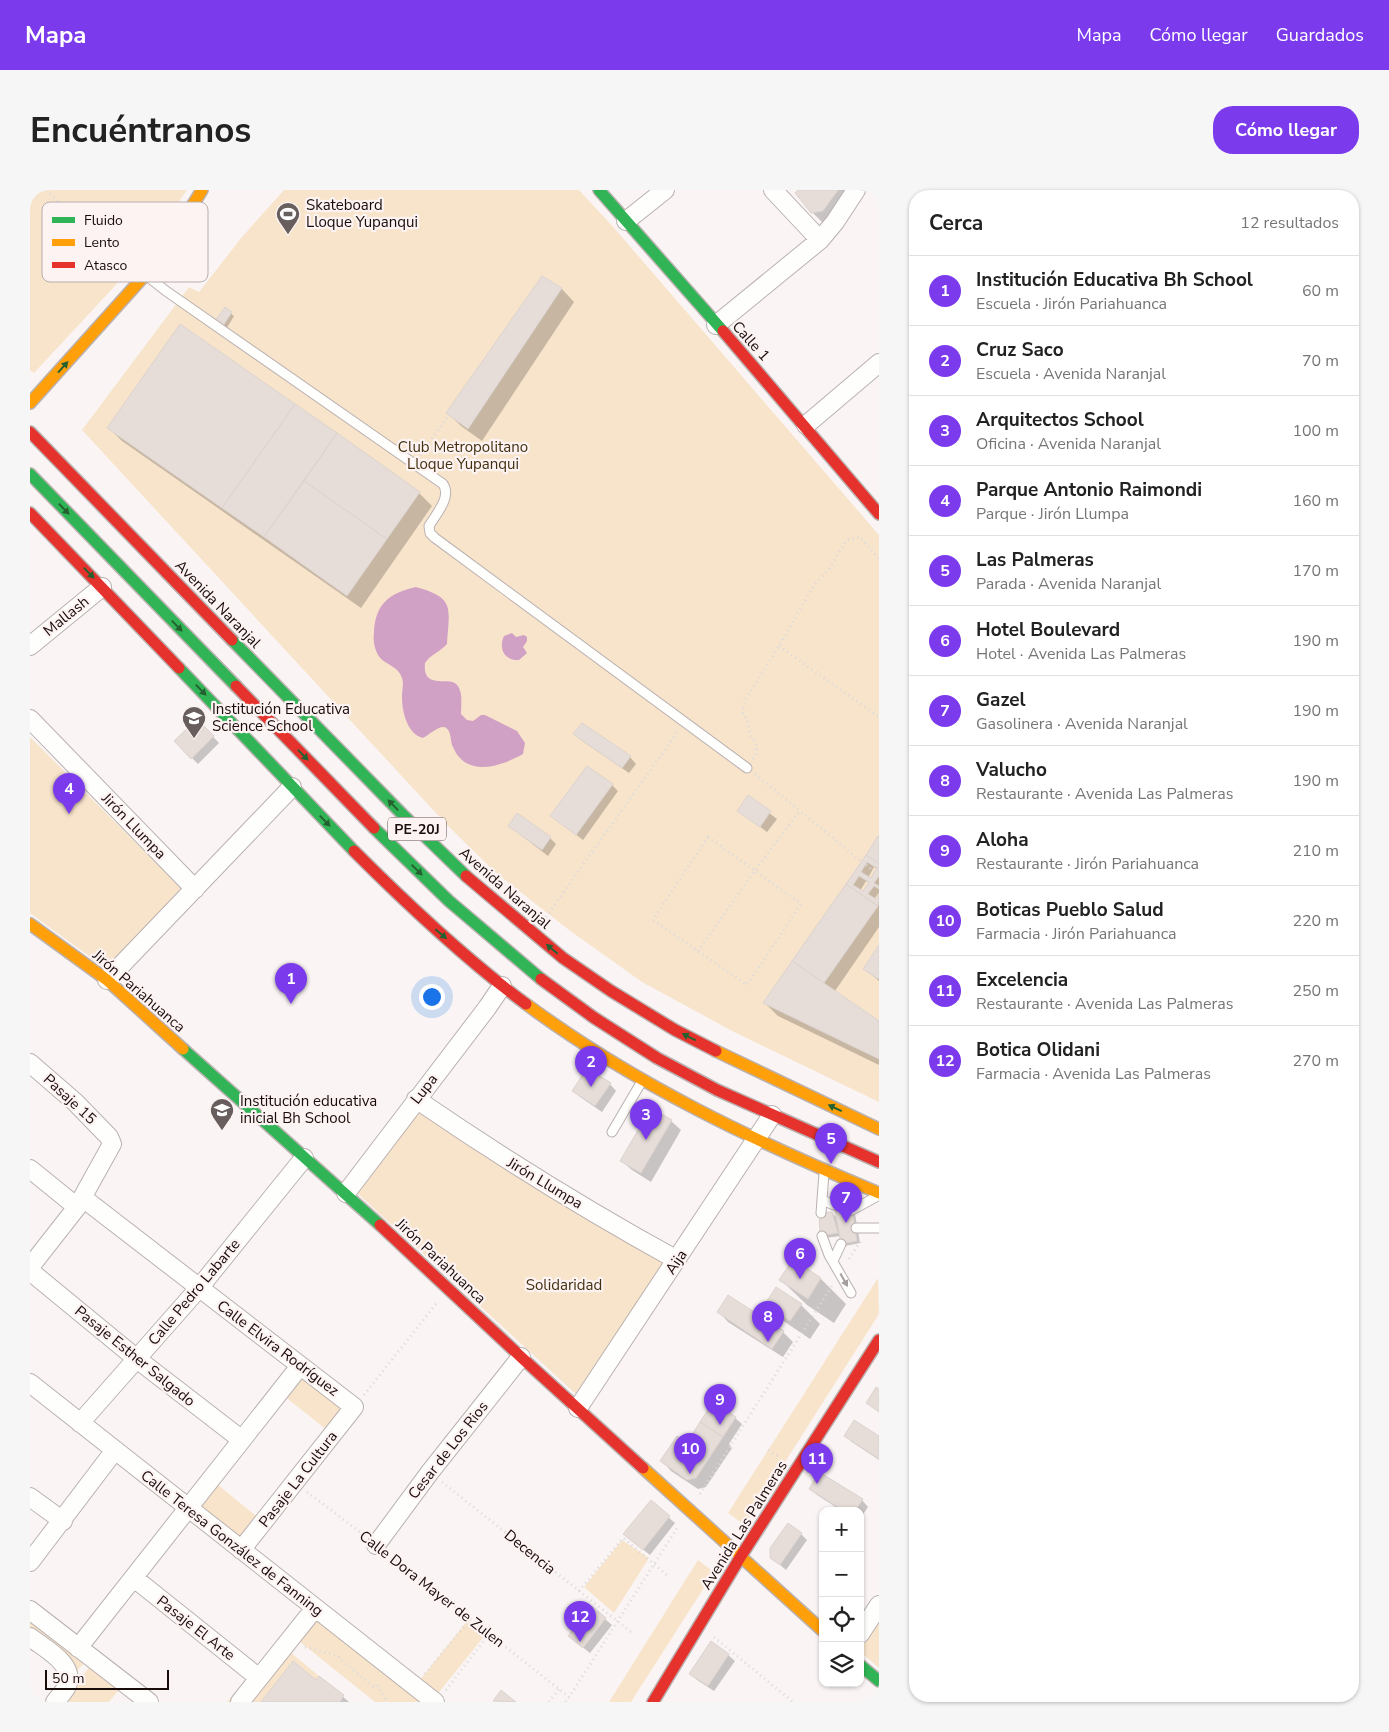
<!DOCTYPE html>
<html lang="es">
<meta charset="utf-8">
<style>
:root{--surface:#fff;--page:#f6f6f6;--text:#222;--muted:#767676;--line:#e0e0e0;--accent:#7c3aed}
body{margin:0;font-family:"Nunito Sans",sans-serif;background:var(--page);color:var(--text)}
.controls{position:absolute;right:15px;bottom:15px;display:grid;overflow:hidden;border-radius:10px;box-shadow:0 1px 4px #0004}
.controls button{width:45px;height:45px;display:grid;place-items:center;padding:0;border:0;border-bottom:1px solid var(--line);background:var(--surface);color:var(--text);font:25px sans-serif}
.scale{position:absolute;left:15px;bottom:12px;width:124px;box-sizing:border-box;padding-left:5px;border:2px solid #1a0c0b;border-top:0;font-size:14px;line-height:18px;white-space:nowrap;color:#1a0c0b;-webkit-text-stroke:4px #fcf3f2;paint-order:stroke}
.you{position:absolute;left:401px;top:806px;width:18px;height:18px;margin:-12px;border:4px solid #fff;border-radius:50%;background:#1a73e8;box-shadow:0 0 0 8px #1a73e833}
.badge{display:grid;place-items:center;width:32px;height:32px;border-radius:50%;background:var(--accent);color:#fff;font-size:16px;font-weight:700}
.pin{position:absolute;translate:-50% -41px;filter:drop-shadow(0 1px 2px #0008)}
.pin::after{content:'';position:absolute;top:26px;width:18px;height:15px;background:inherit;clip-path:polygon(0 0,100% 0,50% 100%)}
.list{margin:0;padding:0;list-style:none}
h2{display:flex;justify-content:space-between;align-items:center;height:65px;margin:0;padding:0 20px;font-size:21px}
h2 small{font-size:16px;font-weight:400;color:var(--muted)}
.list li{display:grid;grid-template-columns:32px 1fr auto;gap:15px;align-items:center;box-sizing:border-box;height:70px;padding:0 20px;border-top:1px solid var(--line)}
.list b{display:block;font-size:19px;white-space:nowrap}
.list p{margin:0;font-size:16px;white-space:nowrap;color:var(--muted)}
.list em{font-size:16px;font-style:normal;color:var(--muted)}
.icon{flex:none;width:28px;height:28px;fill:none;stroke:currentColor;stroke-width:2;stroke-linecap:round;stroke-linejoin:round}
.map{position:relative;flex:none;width:849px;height:1512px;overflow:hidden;border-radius:20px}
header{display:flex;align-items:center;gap:30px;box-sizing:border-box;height:70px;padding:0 25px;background:var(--accent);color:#fff}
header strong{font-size:24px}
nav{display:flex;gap:28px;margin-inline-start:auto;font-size:18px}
.intro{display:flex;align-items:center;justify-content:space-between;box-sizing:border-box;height:120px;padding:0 30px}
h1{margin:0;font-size:35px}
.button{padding:12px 22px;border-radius:20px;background:var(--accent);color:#fff;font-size:18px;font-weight:700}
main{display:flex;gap:30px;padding:0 30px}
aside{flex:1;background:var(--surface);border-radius:20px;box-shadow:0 1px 4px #0004}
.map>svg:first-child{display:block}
.green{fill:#f8e4cb}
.water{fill:#d1a1c5}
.shadow{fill:#0003;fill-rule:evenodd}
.building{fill:#e6ddd8;stroke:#dcd3cf;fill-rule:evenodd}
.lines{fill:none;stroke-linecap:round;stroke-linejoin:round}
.lane-casing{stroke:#bab1b0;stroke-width:11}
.street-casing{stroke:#bab1b0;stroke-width:20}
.fast-casing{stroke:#bab1b0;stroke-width:14}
.slow-casing{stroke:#bab1b0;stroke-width:14}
.jam-casing{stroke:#bab1b0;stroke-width:14}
.path{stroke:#dbdada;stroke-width:3;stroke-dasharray:1 4;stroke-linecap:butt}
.lane{stroke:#fefefd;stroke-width:9}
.street{stroke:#fefefd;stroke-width:18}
.fast{stroke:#30b455;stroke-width:11}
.slow{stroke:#ff9f0a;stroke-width:11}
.jam{stroke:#e5322d;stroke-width:11}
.oneway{fill:#256030}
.oneway2{fill:#a39d9c}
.labels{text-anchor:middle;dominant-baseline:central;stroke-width:4.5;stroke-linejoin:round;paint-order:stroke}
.shield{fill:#fcf3f2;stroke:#5e5150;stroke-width:1}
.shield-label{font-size:14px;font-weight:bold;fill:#1a0c0b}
.poi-label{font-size:15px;fill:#1a0c0b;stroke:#fcf3f2;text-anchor:start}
.street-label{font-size:15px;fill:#1a0c0b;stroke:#fcf3f2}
.park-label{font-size:15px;fill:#443010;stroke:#fcf3f2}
.key{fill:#fcf3f2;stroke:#b8aead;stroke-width:1}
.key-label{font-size:14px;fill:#1a0c0b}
</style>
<header>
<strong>Mapa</strong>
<nav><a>Mapa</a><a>Cómo llegar</a><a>Guardados</a></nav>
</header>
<div class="intro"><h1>Encuéntranos</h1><a class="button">Cómo llegar</a></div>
<main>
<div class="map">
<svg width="849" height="1512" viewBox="0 0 849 1512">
<rect width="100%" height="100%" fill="#faf5f4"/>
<path class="green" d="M0,0H157L109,70L4,183L0,180Z
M254,0H549L585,39L849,345V912L704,842L612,792L539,740L465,682L417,635L52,240L159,97L169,102L212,47Z
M0,547L155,702L78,780L0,723Z
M390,918L635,1072L548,1206L326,1002Z
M848,1088L849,1124L715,1335L698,1323Z
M271,1184L315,1218L297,1240L254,1206Z
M182,1290L231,1330L211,1354L163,1315Z
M592,1350L619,1368L584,1423L554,1397Z
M668,1370L684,1382L601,1512H579Z
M279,1418L381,1501L438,1430L456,1444L401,1512H345L259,1443Z
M0,1420L61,1467L40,1487L0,1447Z
M849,1431V1478L834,1465L833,1456Z
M254,1457L289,1486L286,1490L263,1472L231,1512H197L222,1482Z
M62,1474L92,1496L79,1512H31Z"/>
<path class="water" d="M386,397C426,408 419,418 417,454C410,462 401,464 395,473C392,502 421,484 428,496C433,504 431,514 431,524L437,530L443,531L451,525H455L487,541L495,553L493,564C470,577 436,588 423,557C420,552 422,539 414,537C409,536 398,545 393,548C377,544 372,521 372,507C372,500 374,494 372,488C368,475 354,475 348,465C344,458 343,450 344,443C345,414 359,403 386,397Z
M482,443L486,447L494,445L497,447V451L493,457L497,463L489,470C475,471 468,459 474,446Z"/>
<path class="shadow" d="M770,0H824L803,31L792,32L782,22Z
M513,87L532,99L544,112L452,251L431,236L418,223Z
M195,119L204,126L195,141L188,137Z
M150,135L389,303L402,316L331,418L92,251L79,238Z
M167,530L189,553L168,574L145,551Z
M545,544L600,567L606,574L599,583L551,550Z
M582,595L588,601L553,650L522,626Z
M718,607L747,629L737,642L709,621Z
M479,636L520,648L526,654L518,666Z
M849,648V703L844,709L847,711L849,708V737L805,801L849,832V875L748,826L735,813L768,774ZM844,677L848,680L841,690L838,688ZM836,691L839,693L833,703L830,701Z
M849,758V791L835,779Z
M580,894L586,901L572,922L550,907L544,901Z
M641,931L651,940L621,992L602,980L592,971Z
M819,1014L825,1024L830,1053L815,1056L812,1054L811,1046L794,1048L802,1023L808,1029Z
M763,1071L791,1089L816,1114L804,1133L777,1115L751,1090Z
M736,1114L771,1115L790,1134L780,1149L755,1132Z
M689,1122L753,1142L763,1152L753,1167L698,1132Z
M705,1228L712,1234L699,1254L702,1258L676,1297L668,1299L641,1281L632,1271L657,1255Z
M816,1246L849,1247V1270L822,1252Z
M781,1298L832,1310L838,1317L830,1329V1321H812L787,1305Z
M621,1312L645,1333L620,1365L601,1350Z
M771,1344L777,1350L756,1380L742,1368Z
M562,1418L582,1435L560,1463L546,1452Z
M698,1465L705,1471L684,1501L667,1490L661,1484Z
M290,1487L319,1512H233L287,1492Z"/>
<path class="building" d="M768,0H808L793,21L781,23L765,3Z
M512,86L532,98L438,239L416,223Z
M195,117L202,122L191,139L183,134Z
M150,134L265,214L192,318L77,238Z
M265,214L307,243L234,347L192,318Z
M307,243L390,302L357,349L274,291Z
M274,291L357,349L317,406L234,347Z
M167,529L184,546L161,569L144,551Z
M552,533L601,566L592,578L543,544Z
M557,576L583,594L546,645L520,626Z
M718,605L741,621L730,637L707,621Z
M487,623L521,647L512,660L478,636Z
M848,646H849V674L836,665Z
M836,665L849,674V686L844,693L849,696V699L844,696L838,704L846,709L849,705L848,716L816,694ZM837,672L847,678L841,688L831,682ZM829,686L839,692L833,701L823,695Z
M816,694L848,716L794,793L762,771Z
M849,755V787L848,789L833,779Z
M762,771L849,831V869L733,813Z
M557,878L581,893L565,916L542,901Z
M621,918L642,930L611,983L590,971Z
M819,1012L822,1020L827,1051L811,1054L804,1015Z
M802,1022L808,1043L790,1046L789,1023Z
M763,1069L791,1088L778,1109L749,1090Z
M746,1097L772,1114L760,1131L735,1114Z
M698,1105L754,1141L742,1159L687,1122Z
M846,1197L849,1199V1222L836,1213Z
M683,1212L706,1227L693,1247L670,1232Z
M824,1230L849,1246V1269L814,1246Z
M670,1232L693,1247L666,1288L657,1290L630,1271L647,1246L657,1253Z
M789,1282L833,1309L825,1321H814L779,1299Z
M621,1310L640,1326L613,1360L593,1344Z
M758,1333L772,1343L750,1375L740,1368V1358Z
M562,1416L576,1428L553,1458L538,1446Z
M681,1451L699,1464L678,1496L659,1484Z
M263,1471L286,1490L289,1486L314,1505L310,1512H231Z
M471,1500L486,1512L463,1511Z"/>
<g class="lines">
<g class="lane-casing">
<path id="lane" d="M117,86L136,101L413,294C422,307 406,324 399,336L400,343L405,348L717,578
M582,942L612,891
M792,1010L804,1015
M822,1020L846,1007
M791,1023L794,983
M826,1038H849
M792,1046L799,1065L821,1103
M803,1071L811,1054"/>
</g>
<g class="street-casing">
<path id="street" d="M743,0L790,50
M596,31L635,0
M686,135L790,50L805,32L826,0
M776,235L849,173
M0,456L72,397
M0,529L165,699
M77,790L262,597
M0,873L45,912L79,947L82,954L47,1017L0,1077
M386,909C472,968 556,1020 647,1070
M0,979L47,1017
M316,1003L457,818L472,796
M53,1008L324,1217L211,1360
M0,1081L107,1169L212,1250
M0,1193L405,1512
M548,1218L742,925
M50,1233L169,1098L274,968
M0,1307L33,1331
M346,1355L400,1282L491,1167
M0,1372L85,1260
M104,1388L229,1488
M0,1420L119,1512
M830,1444L849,1415
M0,1447C15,1459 46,1474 37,1496C34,1502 29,1507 25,1512
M48,1458L270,1176
M210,1512L285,1418"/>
</g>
<g class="fast-casing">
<path id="fast" d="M569,0L693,141
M0,284L206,496
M202,450L372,624L436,686
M149,478L324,661
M344,638L419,711L511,789
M153,859L350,1035
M830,1475L849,1491"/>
</g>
<g class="slow-casing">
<path id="slow" d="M0,213L115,85L134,61L172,0
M0,734L77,790L153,859
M496,814C604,894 726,952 849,1003
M686,861L849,939
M613,1278L793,1441"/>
</g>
<g class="jam-casing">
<path id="jam" d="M693,141L849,324
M0,242L202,450
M0,323L149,478
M206,496L344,638
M324,661C378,715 434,768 496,814
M436,686L533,768L581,801L645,840L686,861
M511,789L563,827L627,868L687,900L849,972
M350,1035L491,1167L613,1278
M623,1512L711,1366L849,1150"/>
</g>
<path class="path" d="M16,0L95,75
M390,265L419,225
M749,456L849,527
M723,569L726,565L727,556L720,544L717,530L712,522L716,509L749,456L784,395L799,379L817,350L830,347L849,369
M725,584L832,672
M678,647L771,714L717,795L623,730Z
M836,675L845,682
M516,727L649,540
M668,761L724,682L770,621
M819,1069L832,1049
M334,1205L406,1114
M738,1260L750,1268
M412,1292L601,1442
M277,1302L334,1345
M670,1304L803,1094
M358,1364L539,1507
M549,1401L593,1348L637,1385
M684,1447L763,1512
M275,1457L308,1466L311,1470L343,1496L347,1495L357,1512
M395,1484L440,1429
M416,1500L459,1444
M519,1512L529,1499
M536,1512L649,1335"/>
<use href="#lane" class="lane"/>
<use href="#street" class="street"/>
<use href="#fast" class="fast"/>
<use href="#slow" class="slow"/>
<use href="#jam" class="jam"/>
</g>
<defs><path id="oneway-solid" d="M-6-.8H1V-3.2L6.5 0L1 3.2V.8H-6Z" transform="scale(1.25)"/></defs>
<g class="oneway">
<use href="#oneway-solid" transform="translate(33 177) rotate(-48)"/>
<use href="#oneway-solid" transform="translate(34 319) rotate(46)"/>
<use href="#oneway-solid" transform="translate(59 383) rotate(46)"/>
<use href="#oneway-solid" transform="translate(147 436) rotate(46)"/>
<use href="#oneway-solid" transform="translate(171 500) rotate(46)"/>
<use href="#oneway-solid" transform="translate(273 565) rotate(46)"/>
<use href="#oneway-solid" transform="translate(363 615) rotate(-134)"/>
<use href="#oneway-solid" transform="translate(295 631) rotate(46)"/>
<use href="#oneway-solid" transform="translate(387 680) rotate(44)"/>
<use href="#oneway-solid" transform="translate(411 744) rotate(40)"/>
<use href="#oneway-solid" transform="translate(522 759) rotate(-140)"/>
<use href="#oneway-solid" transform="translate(659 847) rotate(-153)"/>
<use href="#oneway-solid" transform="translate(805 918) rotate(-155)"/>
</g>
<use class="oneway2" href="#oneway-solid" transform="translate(814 1090) rotate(61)"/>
<defs>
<g id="stadium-pin" transform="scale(1.25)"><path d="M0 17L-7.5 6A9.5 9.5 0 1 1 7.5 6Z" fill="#685e5d" stroke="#fcf3f2"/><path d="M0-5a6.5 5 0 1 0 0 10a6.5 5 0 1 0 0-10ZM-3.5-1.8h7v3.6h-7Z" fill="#fff"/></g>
<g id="school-pin" transform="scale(1.25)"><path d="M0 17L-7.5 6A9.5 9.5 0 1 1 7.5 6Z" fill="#685e5d" stroke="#fcf3f2"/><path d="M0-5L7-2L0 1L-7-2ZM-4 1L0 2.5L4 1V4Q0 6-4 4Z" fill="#fff"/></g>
</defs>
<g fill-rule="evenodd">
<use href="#stadium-pin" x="258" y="24"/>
<use href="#school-pin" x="164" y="528"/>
<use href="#school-pin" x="192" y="920"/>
</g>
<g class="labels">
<rect class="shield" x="358" y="627.5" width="58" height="23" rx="4"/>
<g class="shield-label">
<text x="387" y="639">PE-20J</text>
</g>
<g class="poi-label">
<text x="276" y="15">Skateboard<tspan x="276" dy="17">Lloque Yupanqui</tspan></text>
<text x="182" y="519">Institución Educativa<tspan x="182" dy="17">Science School</tspan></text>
<text x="210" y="911">Institución educativa<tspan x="210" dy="17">inicial Bh School</tspan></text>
</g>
<g class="street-label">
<text transform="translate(721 151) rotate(48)">Calle 1</text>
<text transform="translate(188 414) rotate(46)">Avenida Naranjal</text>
<text transform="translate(36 426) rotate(-39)">Mallash</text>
<text transform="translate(104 636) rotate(46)">Jirón Llumpa</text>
<text transform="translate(475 698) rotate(41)">Avenida Naranjal</text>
<text transform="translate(109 801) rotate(41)">Jirón Pariahuanca</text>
<text transform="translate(394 899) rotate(-52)">Lupa</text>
<text transform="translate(40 909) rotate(43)">Pasaje 15</text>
<text transform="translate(515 993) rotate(31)">Jirón Llumpa</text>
<text transform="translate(411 1071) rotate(43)">Jirón Pariahuanca</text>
<text transform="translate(646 1072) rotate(-56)">Aija</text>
<text transform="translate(164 1102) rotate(-50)">Calle Pedro Labarte</text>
<text transform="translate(248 1158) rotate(37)">Calle Elvira Rodríguez</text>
<text transform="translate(105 1166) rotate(39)">Pasaje Esther Salgado</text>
<text transform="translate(418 1260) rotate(-52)">Cesar de Los Rios</text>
<text transform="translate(268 1289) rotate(-52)">Pasaje La Cultura</text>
<text transform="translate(714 1335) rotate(-58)">Avenida Las Palmeras</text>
<text transform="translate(202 1353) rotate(38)">Calle Teresa González de Fanning</text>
<text transform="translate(500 1362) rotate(39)">Decencia</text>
<text transform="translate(402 1399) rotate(38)">Calle Dora Mayer de Zulen</text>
<text transform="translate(166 1438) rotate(38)">Pasaje El Arte</text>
</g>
<g class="park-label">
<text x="433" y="257">Club Metropolitano<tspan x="433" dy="17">Lloque Yupanqui</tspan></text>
<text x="534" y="1095">Solidaridad</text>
</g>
</g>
<rect x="12" y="12" width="166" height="80" rx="8" class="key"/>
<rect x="22" y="27" width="23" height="6" fill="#30b455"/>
<rect x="22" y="49" width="23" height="7" fill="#ff9f0a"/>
<rect x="22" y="72" width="23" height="6" fill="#e5322d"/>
<g class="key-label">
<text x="54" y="35">Fluido</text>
<text x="54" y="57">Lento</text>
<text x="54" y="80">Atasco</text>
</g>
</svg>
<div class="controls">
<button>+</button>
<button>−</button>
<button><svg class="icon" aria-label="locate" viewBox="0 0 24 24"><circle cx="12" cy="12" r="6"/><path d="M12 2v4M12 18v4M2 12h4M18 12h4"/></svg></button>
<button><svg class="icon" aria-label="layers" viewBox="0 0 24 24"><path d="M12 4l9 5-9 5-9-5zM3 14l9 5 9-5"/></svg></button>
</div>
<div class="scale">50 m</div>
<div class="you"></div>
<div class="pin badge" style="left:261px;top:814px">1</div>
<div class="pin badge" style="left:561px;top:897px">2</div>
<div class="pin badge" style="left:616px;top:950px">3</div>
<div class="pin badge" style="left:39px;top:624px">4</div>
<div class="pin badge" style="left:801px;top:974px">5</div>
<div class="pin badge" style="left:770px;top:1089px">6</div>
<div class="pin badge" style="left:816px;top:1033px">7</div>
<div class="pin badge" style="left:738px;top:1152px">8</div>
<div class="pin badge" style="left:690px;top:1235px">9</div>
<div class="pin badge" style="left:660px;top:1284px">10</div>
<div class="pin badge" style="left:787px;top:1294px">11</div>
<div class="pin badge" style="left:550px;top:1452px">12</div>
</div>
<aside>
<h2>Cerca<small>12 resultados</small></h2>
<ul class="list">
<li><span class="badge">1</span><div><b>Institución Educativa Bh School</b><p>Escuela · Jirón Pariahuanca</p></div><em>60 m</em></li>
<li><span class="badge">2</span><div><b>Cruz Saco</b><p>Escuela · Avenida Naranjal</p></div><em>70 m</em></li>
<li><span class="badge">3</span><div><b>Arquitectos School</b><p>Oficina · Avenida Naranjal</p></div><em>100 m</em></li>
<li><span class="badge">4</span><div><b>Parque Antonio Raimondi</b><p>Parque · Jirón Llumpa</p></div><em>160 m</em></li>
<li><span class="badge">5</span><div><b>Las Palmeras</b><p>Parada · Avenida Naranjal</p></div><em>170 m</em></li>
<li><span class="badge">6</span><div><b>Hotel Boulevard</b><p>Hotel · Avenida Las Palmeras</p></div><em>190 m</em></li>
<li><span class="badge">7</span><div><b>Gazel</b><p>Gasolinera · Avenida Naranjal</p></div><em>190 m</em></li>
<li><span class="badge">8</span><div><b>Valucho</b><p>Restaurante · Avenida Las Palmeras</p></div><em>190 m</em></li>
<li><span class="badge">9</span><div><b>Aloha</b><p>Restaurante · Jirón Pariahuanca</p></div><em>210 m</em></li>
<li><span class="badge">10</span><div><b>Boticas Pueblo Salud</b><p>Farmacia · Jirón Pariahuanca</p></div><em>220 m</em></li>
<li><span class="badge">11</span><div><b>Excelencia</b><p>Restaurante · Avenida Las Palmeras</p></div><em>250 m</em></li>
<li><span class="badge">12</span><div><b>Botica Olidani</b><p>Farmacia · Avenida Las Palmeras</p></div><em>270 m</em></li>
</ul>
</aside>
</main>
